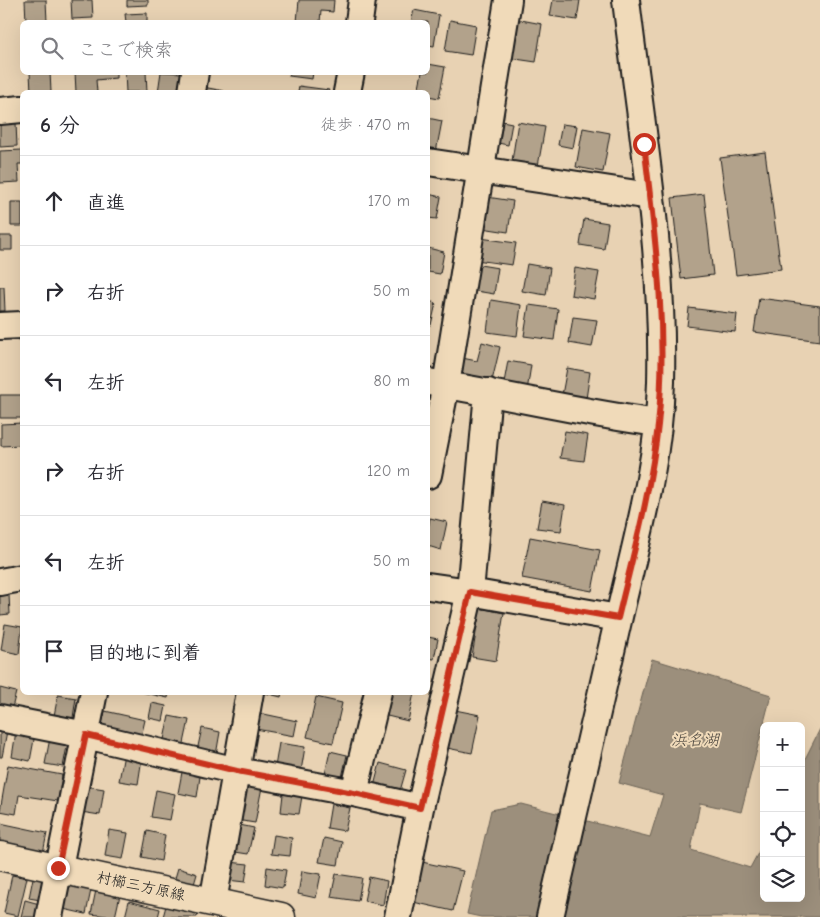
<!DOCTYPE html>
<html lang="ja">
<meta charset="utf-8">
<style>
:root{--surface:#fff;--page:#f7f7f7;--text:#2b2b33;--muted:#7c7c81;--line:#e1e1e2}
body{margin:0;font-family:"Comic Neue","Klee One",sans-serif;background:var(--page);color:var(--text)}
.controls{position:absolute;right:15px;bottom:15px;display:grid;overflow:hidden;border-radius:8px;box-shadow:0 5px 20px #0002}
.controls button{width:45px;height:45px;display:grid;place-items:center;padding:0;border:0;border-bottom:1px solid var(--line);background:var(--surface);color:var(--text);font:25px sans-serif}
.stop{position:absolute;width:15px;height:15px;margin:-11px;border:4px solid #c8321e;border-radius:50%;background:#fff}
.stop.end{background:#c8321e;border-color:#fff;box-shadow:0 1px 5px #0008}
.list{margin:0;padding:0;list-style:none}
h2{display:flex;justify-content:space-between;align-items:center;height:65px;margin:0;padding:0 20px;font-size:21px}
h2 small{font-size:16px;font-weight:400;color:var(--muted)}
.list li{display:grid;grid-template-columns:32px 1fr auto;gap:15px;align-items:center;box-sizing:border-box;height:90px;padding:0 20px;border-top:1px solid var(--line)}
.list b{display:block;font-size:19px;white-space:nowrap}
.list em{font-size:16px;font-style:normal;color:var(--muted)}
.icon{flex:none;width:28px;height:28px;fill:none;stroke:currentColor;stroke-width:2;stroke-linecap:round;stroke-linejoin:round}
.map{position:relative;flex:none;width:820px;height:917px;overflow:hidden}
.search{position:absolute;background:var(--surface);box-shadow:0 5px 20px #0002;left:20px;top:20px;width:410px;height:55px;display:flex;align-items:center;gap:12px;box-sizing:border-box;padding:0 18px;border-radius:8px;color:var(--muted);font-size:19px}
.panel{position:absolute;background:var(--surface);box-shadow:0 5px 20px #0002;left:20px;top:90px;width:410px;height:605px;border-radius:8px}
.map>svg:first-child{display:block}
.water{fill:#9c8f7b;stroke:#696155}
.building{fill:#b2a28b;stroke:#1c1c1c}
.lines{fill:none;stroke-linecap:round;stroke-linejoin:round}
.minor-casing{stroke:#1c1c1c;stroke-width:30}
.major-casing{stroke:#1c1c1c;stroke-width:31}
.minor{stroke:#f0dab9;stroke-width:26}
.major{stroke:#f0dab9;stroke-width:28}
.route{stroke:#c8321e;stroke-width:6}
.labels{text-anchor:middle;dominant-baseline:central;stroke-width:4;stroke-linejoin:round;paint-order:stroke}
.street-label{font-size:15px;fill:#1c1c1c;stroke:#f0dab9}
.water-label{font-size:16px;font-style:italic;fill:#49443d;stroke:#f0dab9}
</style>
<div class="map">
<svg width="820" height="917" viewBox="0 0 820 917">
<rect width="100%" height="100%" fill="#e8d2b3"/>
<filter id="ink" filterUnits="userSpaceOnUse"><feTurbulence type="fractalNoise" baseFrequency=".02" numOctaves="2"/><feDisplacementMap in="SourceGraphic" scale="10" xChannelSelector="R" yChannelSelector="G"/><feConvolveMatrix kernelMatrix="1 2 1 2 8 2 1 2 1" color-interpolation-filters="sRGB"/></filter>
<g filter="url(#ink)">
<path class="water" d="M652,659L771,695L741,812L700,803L691,850L750,868L764,842V898H801V767L820,729V917H481L467,914L491,810L521,804L650,837L663,795L619,783Z"/>
<path class="building" d="M25,0H46L47,22H26Z
M71,0H92L93,18L72,19Z
M127,0H148V5L127,6Z
M299,0H334L333,12L321,11L320,22H297Z
M553,0H580L577,20L550,16Z
M414,10L439,15L434,46L428,45V22H411Z
M147,13V22H126L125,14Z
M516,19L542,24L536,62L509,58Z
M450,20L476,25L471,55L445,51Z
M428,64L445,67L439,98L428,96V92H418L422,72H428Z
M30,72H50L51,92H31Z
M75,72H116V78L96,80L97,92H76Z
M125,72H146L147,92H126Z
M161,72L183,73L180,92H158Z
M290,72H313L312,79L289,76Z
M299,86L329,90L328,92H298Z
M203,87L224,91L223,92H202Z
M428,118L442,121L436,152L428,150Z
M497,120L512,123L508,145L493,142Z
M518,122L545,127L538,166L512,161Z
M0,123H16L17,146L0,147Z
M562,124L577,126L573,148L558,145Z
M583,128L610,133L603,172L576,167Z
M22,150V164H18L19,182L0,183V151Z
M765,152L781,269L736,275L720,158Z
M428,194L441,197L437,219L428,218Z
M704,194L713,275L681,279L672,198Z
M487,197L513,201L508,232L482,228Z
M11,202H22V226H11Z
M584,219L608,223L604,249L580,245Z
M0,236H12V250H0Z
M480,238L516,243L512,265L476,260Z
M428,248L444,252L440,274L428,272Z
M474,264L498,268L494,294L470,290Z
M527,264L550,268L546,295L522,291Z
M575,268L599,272L594,299L571,295Z
M0,287H4L5,311H0Z
M759,298L820,306V341L754,332Z
M491,300L521,305L517,336L487,332Z
M428,301L436,303L431,325L428,324Z
M529,305L558,309L554,340L524,336Z
M689,308L737,314L735,332L687,326Z
M573,317L597,320L592,347L569,343Z
M482,342L500,347L492,381L458,373L462,358L477,361Z
M508,361L531,365L527,391L503,388Z
M567,368L590,372L586,399L562,395Z
M0,395H22V418H0Z
M22,423V445L1,446V424Z
M565,431L588,435L584,461L560,458Z
M542,501L565,505L561,531L537,528Z
M430,518L447,522L441,550L428,546V529Z
M530,537L600,550L592,591L522,578Z
M9,595L10,614L0,615V596Z
M480,608L504,613L496,661L472,657Z
M5,624L22,627L19,654L1,650Z
M428,637L438,639L434,659L428,658Z
M0,688L16,692L11,712L0,710Z
M141,692H169L168,698Z
M261,692H282L281,697Z
M389,692L414,693L408,721L383,715Z
M58,695L76,698L72,724L53,721Z
M316,697L342,703L333,743L307,737Z
M152,703L166,706L163,721L149,718Z
M455,710L480,715L472,753L447,748Z
M105,711L145,720L141,737L101,728Z
M259,713L297,721L294,736L256,729Z
M169,716L189,720L183,748L163,744Z
M202,728L220,732L216,755L197,751Z
M0,730L7,731L2,757H0Z
M16,731L35,734L30,761L12,757Z
M50,738L68,741L63,767L45,764Z
M279,743L305,747L301,771L275,767Z
M330,751L347,755L341,782L324,779Z
M124,754L142,758L138,784L119,781Z
M380,763L406,770L398,798L373,790Z
M8,765L62,775L58,801L19,795L16,814L0,811Z
M183,767L201,770L197,797L178,793Z
M243,783L262,787L255,823L236,820Z
M86,786L104,789L100,815L81,812Z
M156,790L175,794L170,820L151,817Z
M283,794L302,796L299,814L281,812Z
M331,804L350,808L345,831L327,828Z
M0,823L47,833L43,853L0,844Z
M235,824L254,828L248,854L229,851Z
M109,830L128,833L123,859L105,856Z
M147,831L165,835L161,861L142,857Z
M274,835L292,838L290,856L271,854Z
M324,838L342,842L338,865L319,862Z
M229,862L248,864L245,882L227,880Z
M422,862L463,871L453,911L413,902Z
M267,867L286,870L283,888L265,885Z
M178,868L197,874L192,891L173,885Z
M302,871L321,874L316,898L298,894Z
M34,873L51,877L46,901L29,898Z
M336,874L362,878L358,901L331,897Z
M12,875L27,878L18,916L4,913Z
M369,877L387,881L383,905L364,901Z
M59,883L91,890L86,914L54,907Z
M96,890L120,895L115,917L91,914Z
M25,900L43,905L40,917H21Z
M129,901L160,909L158,917H125Z
M167,902L199,911L197,917H163Z"/>
<g class="lines">
<g class="minor-casing">
<path id="minor" d="M359,22L362,0
M192,92L195,72
M347,92L351,72
M0,111L22,109
M428,162L650,196
M0,326L22,325
M428,382C505,394 581,413 658,423
M428,475L446,385L508,0
M0,582L22,578
M428,586L470,592L618,618
M0,718L86,735L237,771L354,793L420,808
M354,793L378,692
M213,902L250,692
M49,917L94,692
M398,917L420,808L470,592L488,392
M550,917C573,818 595,719 618,621C636,542 659,463 661,382C664,254 641,126 626,0"/>
</g>
<g class="major-casing">
<path id="major" d="M0,856L281,917"/>
</g>
<use href="#minor" class="minor"/>
<use href="#major" class="major"/>
</g>
</g>
<g class="lines" filter="url(#ink)">
<path class="route" d="M58,868L86,735L237,771L354,793L420,808L470,592L618,618C633,555 651,490 658,425C668,331 655,237 644,144"/>
</g>
<g class="labels">
<g class="street-label">
<text transform="translate(141 886) rotate(12)">村櫛三方原線</text>
</g>
<g class="water-label">
<text x="695" y="740">浜名湖</text>
</g>
</g>
</svg>
<div class="controls">
<button>+</button>
<button>−</button>
<button><svg class="icon" aria-label="locate" viewBox="0 0 24 24"><circle cx="12" cy="12" r="6"/><path d="M12 2v4M12 18v4M2 12h4M18 12h4"/></svg></button>
<button><svg class="icon" aria-label="layers" viewBox="0 0 24 24"><path d="M12 4l9 5-9 5-9-5zM3 14l9 5 9-5"/></svg></button>
</div>
<div class="stop" style="left:644px;top:144px"></div>
<div class="stop end" style="left:58px;top:868px"></div>
<div class="search"><svg class="icon" aria-label="search" viewBox="0 0 24 24"><circle cx="10" cy="10" r="6"/><path d="M15 15l6 6"/></svg>ここで検索</div>
<section class="panel">
<h2>6 分<small>徒歩 · 470 m</small></h2>
<ul class="list">
<li><svg class="icon" aria-label="ahead" viewBox="0 0 24 24"><path d="M12 20V5M6 11l6-6 6 6"/></svg><div><b>直進</b></div><em>170 m</em></li>
<li><svg class="icon" aria-label="right" viewBox="0 0 24 24"><path d="M7 20v-9h11M14 6l5 5-5 5"/></svg><div><b>右折</b></div><em>50 m</em></li>
<li><svg class="icon" aria-label="left" viewBox="0 0 24 24"><path d="M17 20v-9H6M10 6l-5 5 5 5"/></svg><div><b>左折</b></div><em>80 m</em></li>
<li><svg class="icon" aria-label="right" viewBox="0 0 24 24"><path d="M7 20v-9h11M14 6l5 5-5 5"/></svg><div><b>右折</b></div><em>120 m</em></li>
<li><svg class="icon" aria-label="left" viewBox="0 0 24 24"><path d="M17 20v-9H6M10 6l-5 5 5 5"/></svg><div><b>左折</b></div><em>50 m</em></li>
<li><svg class="icon" aria-label="arrive" viewBox="0 0 24 24"><path d="M6 21V4h12l-3 4 3 4H6"/></svg><div><b>目的地に到着</b></div></li>
</ul>
</section>
</div>
